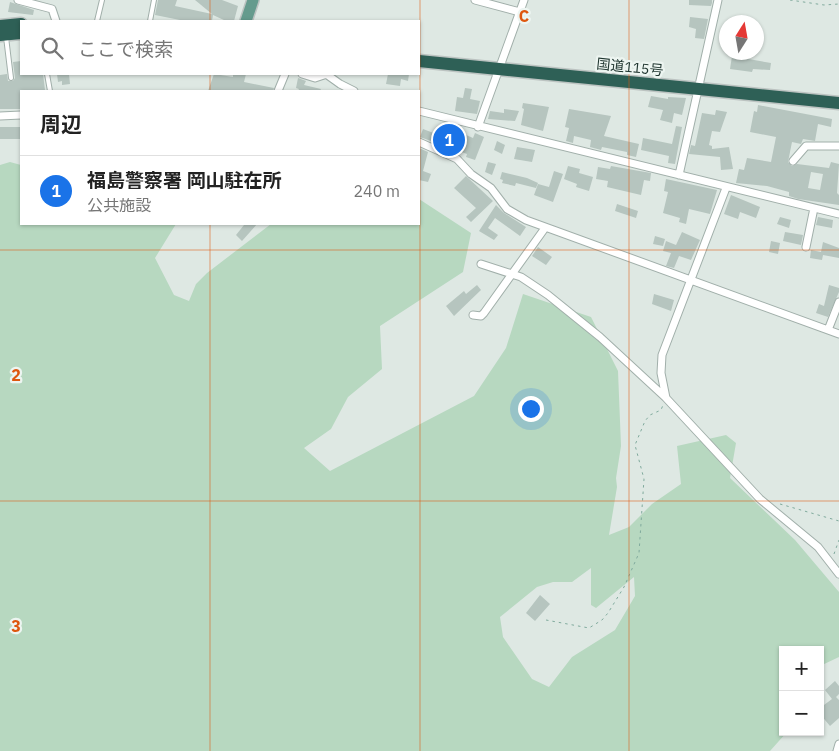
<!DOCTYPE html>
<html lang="ja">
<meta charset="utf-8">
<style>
:root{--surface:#fff;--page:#f2f2f2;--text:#222;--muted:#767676;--line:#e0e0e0;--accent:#1a73e8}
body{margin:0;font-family:"IBM Plex Sans","Noto Sans JP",sans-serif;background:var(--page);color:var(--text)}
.controls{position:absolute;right:15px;bottom:15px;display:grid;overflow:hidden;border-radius:0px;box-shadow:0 1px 4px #0004}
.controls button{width:45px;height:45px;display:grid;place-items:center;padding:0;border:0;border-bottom:1px solid var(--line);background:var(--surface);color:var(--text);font:25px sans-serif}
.compass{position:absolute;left:719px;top:15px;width:45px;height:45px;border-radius:50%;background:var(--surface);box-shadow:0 1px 4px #0004;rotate:11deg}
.you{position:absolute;left:530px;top:408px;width:18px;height:18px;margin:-12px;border:4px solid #fff;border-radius:50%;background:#1a73e8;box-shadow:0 0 0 8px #1a73e833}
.badge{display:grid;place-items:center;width:32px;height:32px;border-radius:50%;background:var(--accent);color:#fff;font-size:16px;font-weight:700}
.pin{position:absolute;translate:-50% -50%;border:2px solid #fff;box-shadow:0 1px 5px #0006}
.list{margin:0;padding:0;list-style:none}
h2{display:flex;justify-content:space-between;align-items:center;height:65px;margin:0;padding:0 20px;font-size:21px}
h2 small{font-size:16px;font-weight:400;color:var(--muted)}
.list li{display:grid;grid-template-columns:32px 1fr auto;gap:15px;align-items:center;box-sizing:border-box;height:70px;padding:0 20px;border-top:1px solid var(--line)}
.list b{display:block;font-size:19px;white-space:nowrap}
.list p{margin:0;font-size:16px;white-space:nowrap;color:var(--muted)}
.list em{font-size:16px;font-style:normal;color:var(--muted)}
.icon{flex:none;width:28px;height:28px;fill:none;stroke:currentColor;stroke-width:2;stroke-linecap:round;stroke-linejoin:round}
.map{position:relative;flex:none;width:839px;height:751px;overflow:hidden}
.search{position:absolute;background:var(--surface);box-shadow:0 1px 4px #0004;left:20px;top:20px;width:400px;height:55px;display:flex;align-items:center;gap:12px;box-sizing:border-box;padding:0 18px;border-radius:0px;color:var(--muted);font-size:19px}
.panel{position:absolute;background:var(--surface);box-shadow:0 1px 4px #0004;left:20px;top:90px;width:400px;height:135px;border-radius:0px}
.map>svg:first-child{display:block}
.green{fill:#b7d8c0;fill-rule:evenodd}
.building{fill:#b6c5bf;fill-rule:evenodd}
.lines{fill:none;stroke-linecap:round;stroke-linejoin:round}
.lane-casing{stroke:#a1afaa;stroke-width:6}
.street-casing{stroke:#a1afaa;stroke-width:9}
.primary-casing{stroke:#bcc3c1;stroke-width:14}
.highway-casing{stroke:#bcc3c1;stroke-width:15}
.path{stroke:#80aa9d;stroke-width:1;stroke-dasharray:2.5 4;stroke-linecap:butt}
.lane{stroke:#fff;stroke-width:4}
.street{stroke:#fff;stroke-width:7}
.primary{stroke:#659b8d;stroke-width:11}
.highway{stroke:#2e6056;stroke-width:12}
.grid{fill:none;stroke:#de570e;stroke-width:1;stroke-opacity:0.55}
.labels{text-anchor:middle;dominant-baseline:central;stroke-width:4.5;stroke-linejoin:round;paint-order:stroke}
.street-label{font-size:14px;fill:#203630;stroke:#edf5f1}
.grid-label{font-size:16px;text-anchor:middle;font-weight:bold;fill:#de570e;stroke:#edf5f1;stroke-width:4.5;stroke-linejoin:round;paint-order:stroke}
</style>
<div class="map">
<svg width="839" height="751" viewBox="0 0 839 751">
<rect width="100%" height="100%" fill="#dee8e3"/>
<path class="green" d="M10,162L21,165V224H176L155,258L174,295L189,301L196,284L207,273L271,224H419V199L471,233L463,272L380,326L382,369L348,397L331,429L304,448L330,471L474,396L506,348L523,294L591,317L618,371L621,446L616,478L617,487L609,535L629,527L652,504L681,484L677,446L726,435L736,443L730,478L795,540L839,592V657L820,666V650H783V732H787L770,751H0V165ZM591,568V605L596,608L634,577L635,596L615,630L572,657L549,687L532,679L503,637L500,617L537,587L553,582H572Z"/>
<path class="building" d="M158,0H177L175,6L212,14L195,0H222L238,6L234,21H226L213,15L212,21H185L155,15Z
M689,0H712V3L711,6L689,5Z
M10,2L34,10L33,15L8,12Z
M690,17L708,19L704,39L695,38L696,29L689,27Z
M732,56L771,63L770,70L753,69L752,72L730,69Z
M21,61V74H43L45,90L21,91V109H0V75L7,74L8,81H13L15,78L13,62Z
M57,74H69L70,84L62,85V81L58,82Z
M214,74L233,77V74H246L244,82L274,88L273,91H208Z
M388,74H409L408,81L401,79L400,86L386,84Z
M298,78L306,81L304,85L321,89L320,91H298L299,89L296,88Z
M465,88L472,89L470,99L480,101L477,114L455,111L457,97L463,98Z
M651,96L668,99V97L686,98L682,115L674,113L672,123L660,120L663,110L648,107Z
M523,103L549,107L543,131L521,125L524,109L522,108Z
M758,105L832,119L831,127L818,124L815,141L803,139L801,144L792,142L788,162L792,166L797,164L829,168L831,162L839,164L837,193L839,195V205L798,199L789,196V192L767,186L736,183L739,169L744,170L747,158L771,162L776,137L750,132L754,111L757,112ZM811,172L823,174L820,190L808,188Z
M504,109L519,111L515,121L488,119L490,111L504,113Z
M569,109L611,116L604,136L639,144L636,157L627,155V152L602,147L601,150L590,147L591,140L574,136L573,143L566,141L569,128L565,127Z
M716,110L727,112L720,132L712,131L709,145L712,146V149L729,147L733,169L721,170L720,157L689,154L691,145L695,146L702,113L715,115Z
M676,126L682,127L675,164L668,163L669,156L641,150L643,138L672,144Z
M0,127H21V139H0Z
M448,127L473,138L475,133L484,137L475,160L466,157L467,154L420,137L423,129L444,137Z
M497,141L505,145L502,154L494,150Z
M517,147L535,150L532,162L514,159Z
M419,148L428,152L423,171L431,174L428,182L419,180Z
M488,162L496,164L492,175L485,172Z
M568,166L580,169L579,173L593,177L589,191L576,187L577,184L564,179Z
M611,166L651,173L650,181L644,180L641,195L607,187L608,181L596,179L598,167L610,169Z
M554,171L563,174L553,202L534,195L538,184L549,187Z
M502,172L527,178L538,183L536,188L516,183L515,186L502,183L503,180L500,179Z
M466,176L493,201L471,222L466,217L476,208L454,188Z
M666,179L717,190L710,214L689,209L686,224L679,222L680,218L663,213L668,192L664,191Z
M731,195L760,207L756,218L740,212L738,219L724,214Z
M617,204L638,211L636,218L615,211Z
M496,205L504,213L526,227L520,236L495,218L488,228L498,235L494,240L479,231Z
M780,217L791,220L789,228L777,224Z
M818,217L833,220L832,228L816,225Z
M242,224H257L242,241L236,235L244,225Z
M682,232L700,240L691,260L679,256L674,268L666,266L671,253L663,251L666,241L676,245Z
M785,232L803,235L801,245L783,241Z
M655,236L665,239L663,246L653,244Z
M771,241L780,243L778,254L769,252Z
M823,242L839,248V258L823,255L822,260L810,258L811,250L821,252Z
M538,247L552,257L546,265L532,256Z
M477,285L481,290L454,316L446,306L464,291L466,294Z
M829,285L839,288V292L828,317L816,313L819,304L824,306Z
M654,294L674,300L671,311L652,304Z
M540,595L550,604L535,621L526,613Z
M835,681L839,686V694L836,697L839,700V718L830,726L820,714V708L832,699L825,690Z"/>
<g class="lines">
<g class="lane-casing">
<path id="lane" d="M97,21L102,0
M150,21L154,0
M6,37L11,78
M47,74L50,91"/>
</g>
<g class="street-casing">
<path id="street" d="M18,0L52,9L56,21
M475,0L520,12
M302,74L315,78L327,74
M326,74L340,84L354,91
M278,91L285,74
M419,111L839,214
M0,116L21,115
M478,127L524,0
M419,142L457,159L471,174L491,188L507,209L526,220L839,334
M793,161L806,146H839
M679,175L718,0
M726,188L662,355L661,373L666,398L760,499L818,547L839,574
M806,247L814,208
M481,264L521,277L548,295L600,337L666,398
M473,315L481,316L484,313L545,228
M828,330L839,302
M837,751L839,744"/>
</g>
<g class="primary-casing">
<path id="primary" d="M246,21L253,0"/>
</g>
<g class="highway-casing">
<path id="highway" d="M0,26L21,24
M0,35L21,33
M419,61L839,103"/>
</g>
<path class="path" d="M790,0L824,5L839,4
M780,504L839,521
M834,554L839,540
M546,620L589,628L602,620L608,613L624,587L639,553L644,479L635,445L645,421L650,415L661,410L663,405"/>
<use href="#lane" class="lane"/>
<use href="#street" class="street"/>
<use href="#primary" class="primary"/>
<use href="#highway" class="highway"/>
</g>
<path class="grid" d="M210,0V21M420,0V751M629,0V751M210,74V91M210,224V751M0,250H839M0,501H839"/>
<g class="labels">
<g class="street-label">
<text transform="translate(630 67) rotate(6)">国道115号</text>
</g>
</g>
<g class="grid-label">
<text x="524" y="22">C</text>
<text x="16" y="381">2</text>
<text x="16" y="632">3</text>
</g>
</svg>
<div class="controls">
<button>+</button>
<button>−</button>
</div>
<svg class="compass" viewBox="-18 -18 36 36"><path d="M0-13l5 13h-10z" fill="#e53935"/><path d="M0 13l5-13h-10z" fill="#767676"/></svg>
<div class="you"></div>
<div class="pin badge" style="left:449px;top:140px">1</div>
<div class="search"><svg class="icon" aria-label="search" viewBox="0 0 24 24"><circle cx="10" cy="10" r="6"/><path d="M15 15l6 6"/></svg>ここで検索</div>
<section class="panel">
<h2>周辺<small></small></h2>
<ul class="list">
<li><span class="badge">1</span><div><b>福島警察署 岡山駐在所</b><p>公共施設</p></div><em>240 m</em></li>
</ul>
</section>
</div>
